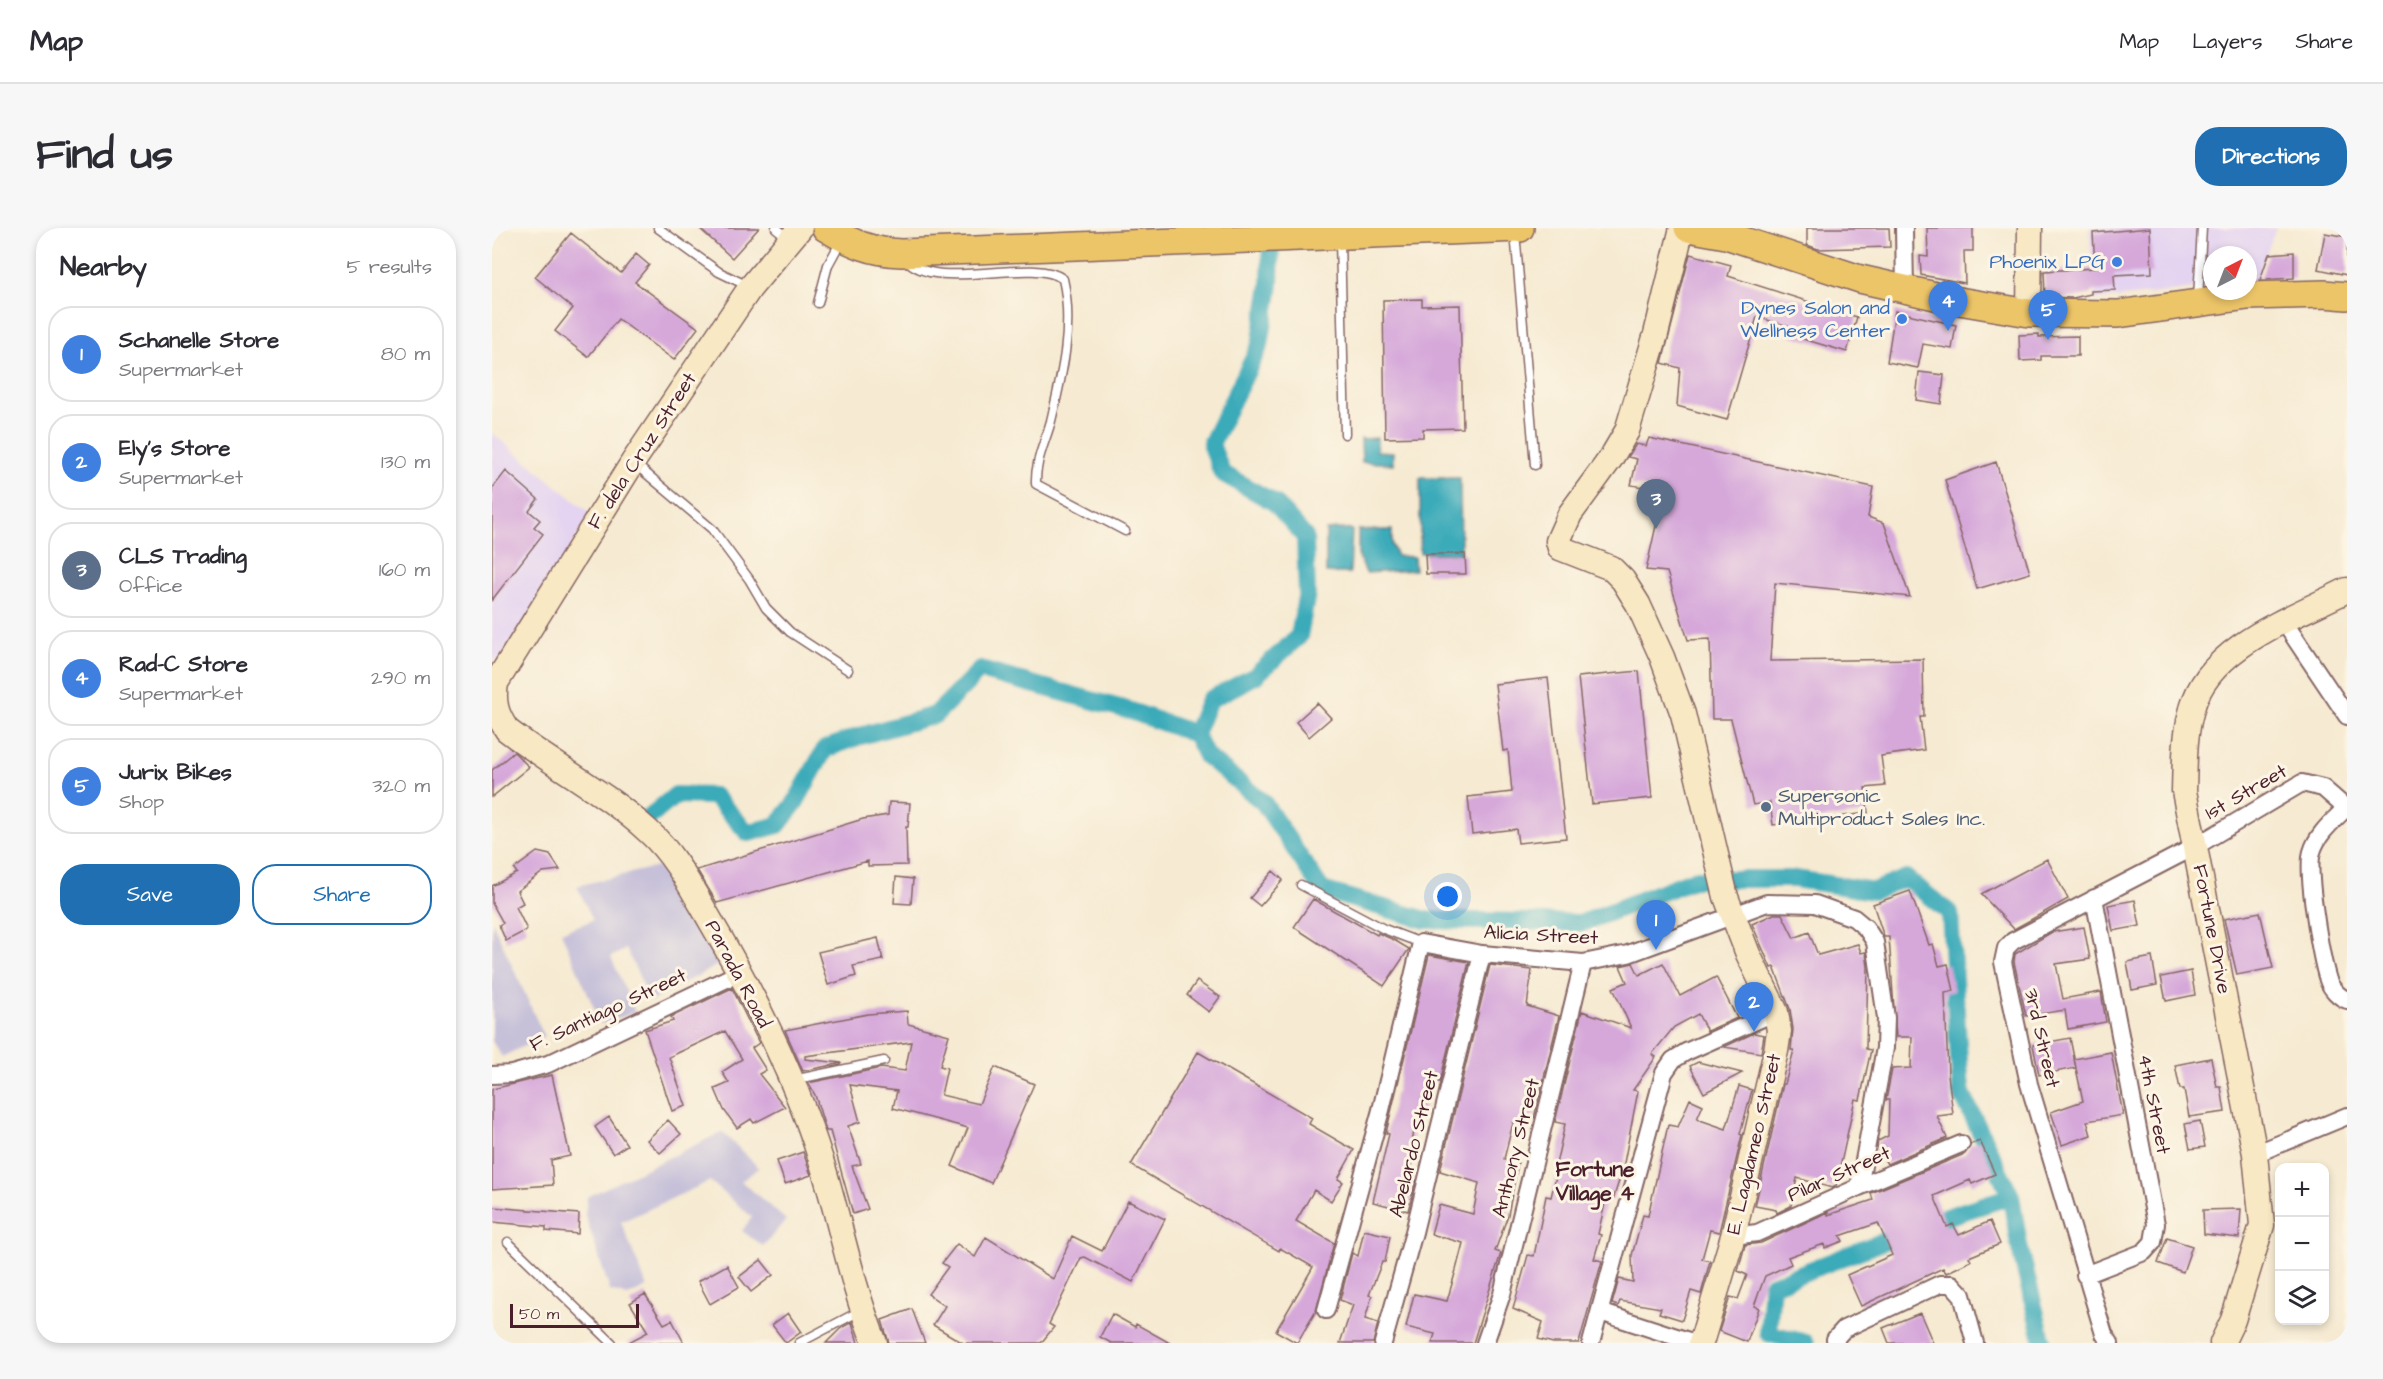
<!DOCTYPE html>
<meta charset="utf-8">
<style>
:root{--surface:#fff;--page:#f7f7f7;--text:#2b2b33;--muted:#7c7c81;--line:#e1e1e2;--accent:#1f6fb2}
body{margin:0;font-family:"Architects Daughter",sans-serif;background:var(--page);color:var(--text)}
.controls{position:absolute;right:18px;bottom:18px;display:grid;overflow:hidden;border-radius:12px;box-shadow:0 3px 9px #0003}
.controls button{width:54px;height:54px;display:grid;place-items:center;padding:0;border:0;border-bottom:2px solid var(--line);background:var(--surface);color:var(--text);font:30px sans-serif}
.compass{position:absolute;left:1711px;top:18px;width:54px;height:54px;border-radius:50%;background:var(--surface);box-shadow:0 3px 9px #0003;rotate:42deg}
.scale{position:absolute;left:18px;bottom:15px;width:129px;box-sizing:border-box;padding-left:6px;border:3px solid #4a1f2b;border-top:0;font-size:16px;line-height:21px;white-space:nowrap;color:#4a1f2b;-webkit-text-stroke:4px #fcf5e5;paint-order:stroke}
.you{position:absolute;left:956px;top:669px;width:21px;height:21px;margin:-15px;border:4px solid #fff;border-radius:50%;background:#1a73e8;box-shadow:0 0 0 9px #1a73e833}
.badge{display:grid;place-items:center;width:39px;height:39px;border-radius:50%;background:var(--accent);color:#fff;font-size:20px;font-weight:700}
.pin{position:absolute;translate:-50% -50px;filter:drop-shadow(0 2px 3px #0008)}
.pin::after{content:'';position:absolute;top:32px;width:21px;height:18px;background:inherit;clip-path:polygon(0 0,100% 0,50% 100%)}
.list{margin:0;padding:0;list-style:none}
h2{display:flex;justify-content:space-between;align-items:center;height:78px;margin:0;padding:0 24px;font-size:26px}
h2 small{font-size:20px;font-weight:400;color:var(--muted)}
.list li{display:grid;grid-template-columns:39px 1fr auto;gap:18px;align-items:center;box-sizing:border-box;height:96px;margin:0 12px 12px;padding:0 12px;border:2px solid var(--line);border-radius:24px}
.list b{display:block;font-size:22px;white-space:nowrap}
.list p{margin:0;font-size:20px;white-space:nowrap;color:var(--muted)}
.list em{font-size:20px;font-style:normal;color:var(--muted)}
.actions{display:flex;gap:12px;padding:18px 24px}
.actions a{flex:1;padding:14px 0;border:2px solid var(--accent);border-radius:24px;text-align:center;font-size:21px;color:var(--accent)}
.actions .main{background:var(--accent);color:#fff}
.icon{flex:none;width:33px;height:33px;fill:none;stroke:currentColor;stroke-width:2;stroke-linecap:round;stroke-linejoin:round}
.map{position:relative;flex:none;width:1855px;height:1115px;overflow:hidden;border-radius:24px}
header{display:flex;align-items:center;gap:36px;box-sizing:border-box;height:84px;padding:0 30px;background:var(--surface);border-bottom:2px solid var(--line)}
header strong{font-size:28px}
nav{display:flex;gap:33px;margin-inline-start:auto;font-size:21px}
.intro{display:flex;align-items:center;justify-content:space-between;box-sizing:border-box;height:144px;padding:0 36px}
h1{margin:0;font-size:42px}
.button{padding:15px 27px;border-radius:24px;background:var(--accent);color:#fff;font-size:21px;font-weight:700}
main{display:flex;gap:36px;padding:0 36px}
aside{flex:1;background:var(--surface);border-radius:24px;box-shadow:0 3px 9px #0003}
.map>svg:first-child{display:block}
.built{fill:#e4d3f1}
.industrial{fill:#c6c0d9}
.water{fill:#3baab9;stroke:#426472;stroke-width:1.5}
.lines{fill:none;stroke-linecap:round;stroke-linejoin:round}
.canal{stroke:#3baab9;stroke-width:18}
.building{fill:#d6a8da}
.lane-casing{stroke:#866665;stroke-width:11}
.street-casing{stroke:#866665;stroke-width:20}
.secondary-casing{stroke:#866665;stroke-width:27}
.primary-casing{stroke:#866665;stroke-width:30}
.lane{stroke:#fff;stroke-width:8}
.street{stroke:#fff;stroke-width:16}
.secondary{stroke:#f8e8c3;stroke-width:24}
.primary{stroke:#edc569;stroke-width:27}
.shop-dot{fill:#3f7fe0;stroke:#fcf5e5;stroke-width:2}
.service-dot{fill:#5c6f8a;stroke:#fcf5e5;stroke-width:2}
.labels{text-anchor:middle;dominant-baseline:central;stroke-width:6;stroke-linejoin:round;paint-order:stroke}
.shop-label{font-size:20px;fill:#366cbe;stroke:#fcf5e5;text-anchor:end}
.street-label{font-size:20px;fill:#4a1f2b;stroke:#fcf5e5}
.service-label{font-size:20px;fill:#4e5e75;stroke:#fcf5e5;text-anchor:start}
.neighbourhood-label{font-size:21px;font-weight:bold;fill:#4a1f2b;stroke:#fcf5e5}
</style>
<header>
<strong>Map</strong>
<nav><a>Map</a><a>Layers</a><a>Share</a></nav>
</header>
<div class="intro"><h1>Find us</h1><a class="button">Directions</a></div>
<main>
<aside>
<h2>Nearby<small>5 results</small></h2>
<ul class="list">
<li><span class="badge" style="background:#3f7fe0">1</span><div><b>Schanelle Store</b><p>Supermarket</p></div><em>80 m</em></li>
<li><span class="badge" style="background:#3f7fe0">2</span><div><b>Ely's Store</b><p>Supermarket</p></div><em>130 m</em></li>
<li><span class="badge" style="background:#5c6f8a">3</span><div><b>CLS Trading</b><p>Office</p></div><em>160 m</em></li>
<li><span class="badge" style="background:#3f7fe0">4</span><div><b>Rad-C Store</b><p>Supermarket</p></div><em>290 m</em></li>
<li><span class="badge" style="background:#3f7fe0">5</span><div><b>Jurix Bikes</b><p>Shop</p></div><em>320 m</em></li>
</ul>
<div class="actions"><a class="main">Save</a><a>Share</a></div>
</aside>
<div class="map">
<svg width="1855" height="1115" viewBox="0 0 1855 1115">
<rect width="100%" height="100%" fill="#fcf5e5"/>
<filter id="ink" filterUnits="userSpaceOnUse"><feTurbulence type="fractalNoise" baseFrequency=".0167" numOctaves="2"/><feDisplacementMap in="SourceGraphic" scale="12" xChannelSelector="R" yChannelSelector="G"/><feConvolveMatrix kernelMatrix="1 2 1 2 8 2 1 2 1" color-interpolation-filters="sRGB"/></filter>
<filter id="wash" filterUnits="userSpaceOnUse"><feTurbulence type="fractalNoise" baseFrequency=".008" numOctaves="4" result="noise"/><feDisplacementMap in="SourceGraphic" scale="24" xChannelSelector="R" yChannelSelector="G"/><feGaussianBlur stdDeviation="1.35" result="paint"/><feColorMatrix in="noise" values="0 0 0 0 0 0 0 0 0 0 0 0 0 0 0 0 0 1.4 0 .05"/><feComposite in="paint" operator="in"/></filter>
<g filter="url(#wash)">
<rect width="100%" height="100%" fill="#f6ead2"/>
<path class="built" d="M1597,0H1784L1764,53L1756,54V27H1720V59L1603,72Z
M0,205L99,286L9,432L0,431Z"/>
<path class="industrial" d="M176,636L231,734L159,773L134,721L119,729L143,784L109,796L69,704L101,692L85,658Z
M0,693L52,808L10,829L0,813Z
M230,904L267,940L249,953L294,992L271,1018L250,1003L260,989L218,953L129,994L155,1059L136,1068L118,1063L93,987L95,969Z"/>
<path class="water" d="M885,210V223L901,224V236L870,234L869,211Z
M928,250H968L969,325H928Z
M847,301L860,302L858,345H834V302Z
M866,302H900V317L905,328L922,329L923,342L874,345L866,327Z"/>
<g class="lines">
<path class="canal" d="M779,0L778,57L768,117L719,216L730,245L783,275L813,309L815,365L807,408L763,448L717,472L703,506L714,528L771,574L830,662L934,692L1090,695L1203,651H1303L1382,663L1414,650L1458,685L1469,864L1519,968L1527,1017L1551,1115
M155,591L184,567L222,568L256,605L286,597L303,575L333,521L365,509L443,487L488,442L639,483L703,506
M1314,1115L1276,1105L1280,1057L1454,989L1519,968"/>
</g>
<g id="blocks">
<path class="building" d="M207,0H267L240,30Z
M1315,0H1397L1398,19L1326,21L1315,17Z
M1435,0H1481V23H1472L1473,55L1429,47L1428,28L1436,29Z
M1658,0L1660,45L1622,47L1623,62L1599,63V66L1581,70L1553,69L1552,43L1603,40L1601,5Z
M79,5L129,45L144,26L157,37L143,54L206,100L182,132L126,91L96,129L63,103L81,80L43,49Z
M1833,5L1855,9V47L1826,41Z
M1802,24V50L1768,52L1777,26Z
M1198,26L1239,37L1236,48L1365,89L1355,124L1294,106L1296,98L1265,89L1235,192L1185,178L1188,140L1170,135Z
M930,71V78L968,77L971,200L931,201V209L893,210L891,72Z
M1403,83L1464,97L1460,121L1431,116L1426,140L1395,134Z
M1547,106V109L1586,108V128H1549V132L1528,133L1527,107Z
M1427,144L1452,147L1449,176L1424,172Z
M1157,210L1381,259L1376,289L1392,295L1418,369L1283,355L1278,433L1431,431L1432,489H1428L1432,522L1389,528L1393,558L1373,560L1376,585L1281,597L1278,574L1261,577L1239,491H1220L1218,411L1196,412L1175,344L1154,342L1168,280L1160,279L1164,261L1139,257L1145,231L1136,229L1144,216L1154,218Z
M1504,234L1538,345L1485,361L1453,252Z
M14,243L46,271L37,283L48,292L42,299L51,306L0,372V261Z
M933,326H973L974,346H934Z
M1147,443L1160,570L1100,576L1086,449Z
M1056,450L1074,610L1026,615L1024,601L980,606L976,569L1020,564L1016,522L1011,523L1003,456Z
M825,475L839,490L817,509L804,494Z
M22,524L37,539L0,569V542Z
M397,574L418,575L416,599H414L415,637L376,638V633L225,675L205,642L371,591L396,587Z
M45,624L58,627L68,642L51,644L25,663L31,675L24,679L35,702L14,713L7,697L11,695L0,675V658L25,645L22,641Z
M1555,631L1576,671L1522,701L1489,666Z
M781,643L791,652L768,678L758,670Z
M404,649L421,651L419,676L402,675Z
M1418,663L1437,717L1441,716L1447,738L1456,736L1462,763L1453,765L1456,846L1461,886L1445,888L1455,910L1395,936L1385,919L1386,913L1396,908L1397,872H1394L1400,841L1419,840L1420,809H1404L1397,709H1392L1381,676Z
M821,671L885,707L886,705L902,712L917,721L892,758L802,699Z
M1643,672L1648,698L1621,703L1616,677Z
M1768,684L1781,740L1745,747L1732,691Z
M1282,686H1290L1302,710L1317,704L1326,727L1366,716L1369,725L1374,724L1376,739L1374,821L1379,822L1368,872L1363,871L1344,958L1340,960L1305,950L1299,978L1285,985L1284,982L1263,978L1291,856H1293L1302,822H1299L1301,801L1298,781L1282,739L1279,740L1260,696Z
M1592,699L1598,731L1564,736L1571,771L1609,764L1614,794L1576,801L1573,782L1534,788L1522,734L1523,726L1560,704Z
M386,710L391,732L361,738L364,748L336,757L326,724Z
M937,727L977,734L948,854L938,852L930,886L925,885L920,915L924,916L916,950L924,952L916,983L881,974L897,906L894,905Z
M1660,729L1665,757L1640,762L1635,734Z
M1141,735L1147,747L1171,735L1188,768L1224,749L1245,790L1215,803L1206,786L1182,799L1160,826L1164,829L1141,862L1146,863L1131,940L1121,972L1114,971L1106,1006L1109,1007L1102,1031L1110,1033L1087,1115H1061L1046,1111L1051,1094L1021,1081L1036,1027L1042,1028L1054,968L1059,969L1067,936H1064L1073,896L1063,894L1090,783L1139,800L1121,760L1135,754L1128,738Z
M998,737L1040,742L1035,778L1067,788L1042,890L1039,889L1037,898L1021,895L1012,931L1026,935L1016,987L1003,1023L1009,1025L981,1115H940L943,1106L914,1099L922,1066L955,1073L964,1042L971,1015L939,1006L947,977L981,986L987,955L948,943Z
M1699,743L1703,767L1674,773L1669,749Z
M705,753L728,769L717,784L695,767Z
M240,760L267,815L260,820L274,842L267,846L293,879L262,895L259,891L245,900L232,882L223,861L237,855L230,844L250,831L233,803L177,829L194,878L180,883L153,802L181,793L179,789Z
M415,783L416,796L457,807L448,838L455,840L449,867L487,876L503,839L542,856L499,955L460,938L476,900L401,880L405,863L358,857L368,894L356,898L369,936L360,938L376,981L361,986L338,903H334L323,867L316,855L389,840L413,843L419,814L313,828V831L350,835L311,843L293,802L376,786Z
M1262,805L1272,807L1269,825L1232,819Z
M1578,810L1584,840L1547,847L1541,817Z
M706,824L820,890L817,896L862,922L846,951L851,954L839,973L822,962L804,993L842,1015L824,1083L805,1115L784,1103L821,1039L788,1020L787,1023L639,937Z
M1619,824L1631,887L1595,893L1599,907L1570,917L1559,884L1591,873L1582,831Z
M1719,830L1725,859H1729L1733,884L1697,889L1692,861H1688L1683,837Z
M1206,834L1250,845L1212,865L1198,838Z
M60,847L78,928L59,932L61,957L0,961V861Z
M1247,858L1260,862L1248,906L1250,907L1227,1004L1218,1002L1210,1031L1218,1033L1209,1066L1199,1063L1190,1092L1167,1085L1169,1080L1128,1073L1126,1078L1120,1076L1127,1051L1141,1054L1140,1027L1151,987L1156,988L1176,897L1186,899L1198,871L1211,877L1205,891L1234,901Z
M117,889L135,917L121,926L103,899Z
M176,892L189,906L168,925L155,912Z
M1708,893L1713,919L1698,921L1693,896Z
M1488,913L1503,946L1480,956L1478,952L1442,968L1455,999L1461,996L1467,1007L1498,993L1508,1016L1477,1029L1479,1033L1454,1045L1451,1040L1369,1078L1355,1047L1400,1027L1386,995L1348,1008L1351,1013L1333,1020L1332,1016L1296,1029L1299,1036L1273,1048L1262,1078L1267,1080L1255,1114L1227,1103L1238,1069L1246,1071L1255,1047L1246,1043L1253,1017L1269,1015L1336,984V987L1381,972L1379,965L1473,926L1479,916Z
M311,924L319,947L293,956L285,933Z
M636,973L673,991L641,1054L593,1029L589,1030L557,1096L562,1099L549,1115H471L441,1097L453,1078L436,1066L456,1039L450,1035L465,1016L483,1029L494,1009L561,1051L580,1008L610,1023Z
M0,979L87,986L86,1006L54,1003V999L0,994Z
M1749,981L1747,1010L1712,1006L1711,982Z
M872,1002L898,1008L893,1034H890L877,1067L880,1068L873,1091L886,1095L881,1115H848L861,1077L848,1072L860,1025L866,1028Z
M1675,1010L1700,1018L1691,1044L1666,1035Z
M269,1032L281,1047L259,1064L247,1049Z
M235,1037L247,1059L218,1076L206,1053Z
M153,1066L172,1096L180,1092L192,1115H135L156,1104L138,1075Z
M420,1081L433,1115H397L390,1092Z
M296,1085L309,1104L294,1115L280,1097Z
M1428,1085L1441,1115H1397L1391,1100Z
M620,1086L643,1099L644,1096L678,1115H619L608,1109Z
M360,1094L366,1115H334L349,1100Z"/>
</g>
</g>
<g filter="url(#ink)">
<use href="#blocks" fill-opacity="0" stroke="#866665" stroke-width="1.5"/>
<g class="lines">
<g class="lane-casing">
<path id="lane" d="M166,0L227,44L258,59
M284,0L298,11
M1023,4L1043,237
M848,12L853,206
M414,31C443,66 540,27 571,51C582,98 570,147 559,193C553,215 543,233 544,256L633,303
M1706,71L1710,0
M326,75L336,37L349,13
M143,236L220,301L257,351L274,380L298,404L356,442
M809,657L892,701L929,715
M301,852L392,833
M16,1014L120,1115
M307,1115L370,1082"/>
</g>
<g class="street-casing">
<path id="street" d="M1412,0L1413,62
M1792,394L1855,488
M1854,580C1841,593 1825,606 1820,624C1814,644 1829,730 1836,752C1839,761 1847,769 1855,772
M0,847L20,846L56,836L247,745
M1763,926L1855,888
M1241,1008L1265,1005L1367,959L1469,916
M1593,1047L1652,1024L1661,1014L1664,996L1602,670
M834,1082L889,882L929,715L990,726L1091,735L1136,726L1275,675L1323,676L1362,690L1374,700L1383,714L1394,790L1393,820L1367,959
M1108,1084L1203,1115
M891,1115L922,1004L990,726
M993,1115L1010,1066L1091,735
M1099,1115L1172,845L1181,832L1194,824L1284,784
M1344,1115L1343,1111L1352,1101L1448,1056H1460L1470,1067L1483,1115
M1618,1115L1612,1106L1537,856L1511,734L1514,720L1521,713L1704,618L1810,555L1831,560L1855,581"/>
</g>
<g class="secondary-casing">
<path id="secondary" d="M308,0L258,60L141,234L4,455C1,474 4,486 15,502C61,537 113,564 156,603C183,627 200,661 218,692C262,767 303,849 329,932C348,992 359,1056 383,1115
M1190,0L1164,106L1135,203L1119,230L1078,286L1066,313L1068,320L1119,340L1131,352L1146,376L1170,429L1191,486L1234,669L1256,726L1284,784L1287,803L1284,823L1241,1008L1209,1115
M1537,85L1538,0
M1730,1115L1741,1092L1770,997L1763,926L1692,563C1693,535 1692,508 1700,481C1716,418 1803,389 1855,362"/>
</g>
<g class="primary-casing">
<path id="primary" d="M334,0C359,15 380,24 409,25L1028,0
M1196,0L1234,7L1368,51L1461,72L1537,85L1626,86L1756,68L1832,66L1855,68"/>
</g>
<use href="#lane" class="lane"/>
<use href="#street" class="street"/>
<use href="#secondary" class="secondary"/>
<use href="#primary" class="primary"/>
</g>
</g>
<g class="shop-dot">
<circle cx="1625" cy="34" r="6"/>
<circle cx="1410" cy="91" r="6"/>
</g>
<circle class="service-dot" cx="1274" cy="579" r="6"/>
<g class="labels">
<g class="shop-label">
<text x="1613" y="34">Phoenix LPG</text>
<text x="1398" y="80">Dynes Salon and<tspan x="1398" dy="23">Wellness Center</tspan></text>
</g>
<g class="street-label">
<text transform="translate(150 223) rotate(-57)">F. dela Cruz Street</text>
<text transform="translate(1754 564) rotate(-30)">1st Street</text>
<text transform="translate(1720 701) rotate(79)">Fortune Drive</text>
<text transform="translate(1049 707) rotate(3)">Alicia Street</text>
<text transform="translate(246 746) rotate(62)">Parada Road</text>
<text transform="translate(116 782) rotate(-25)">F. Santiago Street</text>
<text transform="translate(1550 810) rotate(77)">3rd Street</text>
<text transform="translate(1662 876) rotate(79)">4th Street</text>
<text transform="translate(922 916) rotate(-76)">Abelardo Street</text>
<text transform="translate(1262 916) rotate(-77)">E. Lagdameo Street</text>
<text transform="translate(1024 920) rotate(-76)">Anthony Street</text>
<text transform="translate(1347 946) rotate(-24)">Pilar Street</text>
</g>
<g class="service-label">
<text x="1286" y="568">Supersonic<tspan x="1286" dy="23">Multiproduct Sales Inc.</tspan></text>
</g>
<g class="neighbourhood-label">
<text x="1103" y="941">Fortune<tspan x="1103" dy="24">Village 4</tspan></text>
</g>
</g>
</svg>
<div class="controls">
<button>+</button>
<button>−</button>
<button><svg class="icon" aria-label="layers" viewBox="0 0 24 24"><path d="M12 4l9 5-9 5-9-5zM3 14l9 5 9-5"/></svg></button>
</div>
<svg class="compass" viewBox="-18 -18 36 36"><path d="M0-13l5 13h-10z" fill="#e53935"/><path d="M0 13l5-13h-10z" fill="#7c7c81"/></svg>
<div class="scale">50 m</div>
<div class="you"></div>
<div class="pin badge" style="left:1164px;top:722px;background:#3f7fe0">1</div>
<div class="pin badge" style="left:1262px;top:804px;background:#3f7fe0">2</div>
<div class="pin badge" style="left:1164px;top:301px;background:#5c6f8a">3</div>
<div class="pin badge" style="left:1456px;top:103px;background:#3f7fe0">4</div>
<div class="pin badge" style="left:1556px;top:112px;background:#3f7fe0">5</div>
</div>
</main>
